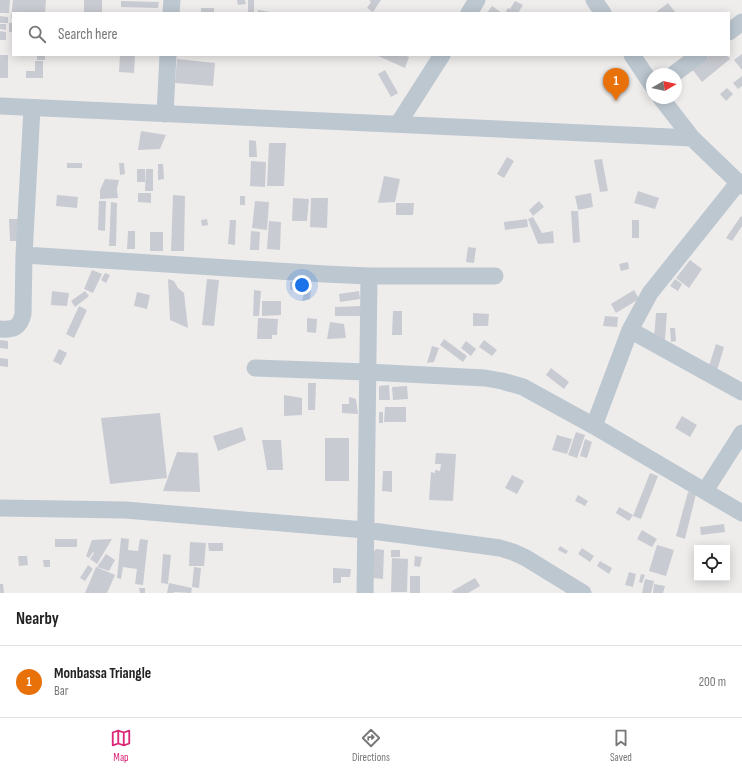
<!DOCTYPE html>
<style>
:root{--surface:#fff;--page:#f6f6f6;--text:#222;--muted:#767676;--line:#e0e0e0;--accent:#db2777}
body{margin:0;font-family:"Sofia Sans Condensed",sans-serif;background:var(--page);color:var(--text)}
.controls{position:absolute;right:12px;bottom:12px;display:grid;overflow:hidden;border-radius:0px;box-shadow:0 2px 10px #0003}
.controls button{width:36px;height:36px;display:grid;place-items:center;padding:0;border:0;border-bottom:1px solid var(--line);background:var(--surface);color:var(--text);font:20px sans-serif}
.compass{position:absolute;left:646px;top:68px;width:36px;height:36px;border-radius:50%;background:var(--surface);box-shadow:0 2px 10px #0003;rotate:81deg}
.you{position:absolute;left:302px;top:285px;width:14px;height:14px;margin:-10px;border:3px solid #fff;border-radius:50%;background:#1a73e8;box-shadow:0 0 0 6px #1a73e833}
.badge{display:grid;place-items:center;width:26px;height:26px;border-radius:50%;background:var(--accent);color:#fff;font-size:13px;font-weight:700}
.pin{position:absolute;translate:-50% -33px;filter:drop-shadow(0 1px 2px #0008)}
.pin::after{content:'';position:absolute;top:21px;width:14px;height:12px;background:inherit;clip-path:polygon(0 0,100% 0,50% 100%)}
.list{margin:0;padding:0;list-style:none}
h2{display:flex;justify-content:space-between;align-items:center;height:52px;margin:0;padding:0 16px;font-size:17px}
h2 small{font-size:13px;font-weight:400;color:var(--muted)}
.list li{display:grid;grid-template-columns:26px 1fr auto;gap:12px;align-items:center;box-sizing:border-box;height:72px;padding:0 16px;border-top:1px solid var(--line)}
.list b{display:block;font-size:15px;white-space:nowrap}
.list p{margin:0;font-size:13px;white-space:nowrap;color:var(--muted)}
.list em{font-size:13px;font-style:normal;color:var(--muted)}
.icon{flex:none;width:22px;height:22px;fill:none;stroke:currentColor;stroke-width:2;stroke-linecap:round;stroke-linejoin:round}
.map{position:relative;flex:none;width:742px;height:593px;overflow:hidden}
.search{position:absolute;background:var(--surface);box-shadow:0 2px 10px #0003;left:12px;right:12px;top:12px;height:44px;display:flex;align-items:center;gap:10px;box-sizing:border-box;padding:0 14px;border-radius:0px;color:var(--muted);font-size:15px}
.sheet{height:124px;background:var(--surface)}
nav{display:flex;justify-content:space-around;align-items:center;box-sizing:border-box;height:56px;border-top:1px solid var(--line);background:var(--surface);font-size:11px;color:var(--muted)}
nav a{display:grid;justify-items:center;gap:2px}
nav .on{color:var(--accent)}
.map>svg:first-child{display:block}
.building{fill:#c9cbd2}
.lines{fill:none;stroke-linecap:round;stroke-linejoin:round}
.minor{stroke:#bcc7d0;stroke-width:17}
</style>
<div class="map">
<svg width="742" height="593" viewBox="0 0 742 593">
<rect width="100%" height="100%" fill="#efecec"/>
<path class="building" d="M0,0H10L9,13H0Z
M13,0H46L45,13H13V18H11Z
M84,0H102V13H84Z
M237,0H245L246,4L238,5Z
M248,0H254V13H248Z
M369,0H381L373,12L367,8L371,2Z
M121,1L159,2L158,8L121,7Z
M515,1L523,5L518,13H505L508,8L510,9Z
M668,3L676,13H655Z
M492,6L502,13H487Z
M201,8H214V13H201Z
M258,10L271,12V13H257Z
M0,16L8,17V23H0Z
M9,23H13V32H9Z
M0,24H6V30L0,29Z
M0,31L6,32V40H0Z
M742,54V70L734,60Z
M0,55H8V78H0Z
M37,55H45V60H37Z
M120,55H135L134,73L119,72Z
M376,55H403L409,57L405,68Z
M710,55H727L730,59L702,82L692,69Z
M177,59L215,63L213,86L175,83Z
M35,61H43V78H26V71H35Z
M385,70L398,93L391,97L378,74Z
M742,76V86L738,89L733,83Z
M727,88L733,94L726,101L720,94Z
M141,131L166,135L160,149L138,150Z
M249,140L256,141L257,157H249Z
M269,143H286L284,186H267Z
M507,157L514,161L504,178L497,174Z
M602,159L608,191L600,192L594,160Z
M251,161L266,162L265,187L250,186Z
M67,163H82V168H67Z
M119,163H124L125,174L120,175Z
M158,164H163L164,179L158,180Z
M137,169H145V182H137Z
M146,169H153V191H145Z
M384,176L400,179L395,202L378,203Z
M105,179L119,180L117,189L118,198L100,199V190Z
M638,191L659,198L655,209L634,203Z
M138,193H151V203L138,202Z
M591,193L593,207L578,210L575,196Z
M57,195L78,197L77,208L56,206Z
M173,195L185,196L184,251H171Z
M240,196H245V205H240Z
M293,198L309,199L307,221H292Z
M311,198H328L327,228L310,227Z
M99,201H106L105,231L98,230Z
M255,201L269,202L267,230L252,228Z
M539,201L544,207L533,216L529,210Z
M111,202L117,203L116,246H109Z
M396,203H414L413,215H396Z
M571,211H578L580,242L573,243Z
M741,216L742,217V226L732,241L726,238Z
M533,217L542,233L553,231L554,243L538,244L528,219Z
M9,219H20L21,241H10Z
M207,219L208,225L202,226L201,220Z
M527,219L528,227L505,230L504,222Z
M230,220H236L235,245L228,244Z
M632,220H639V238H632Z
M269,221L281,222L280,250L267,249Z
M128,231H135V249H127Z
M251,231L260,232L259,250H250Z
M150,232H163V251H150Z
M468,247L476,248L474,263L466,262Z
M690,260L702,269L689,288L676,278Z
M628,262L629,269L621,271L619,264Z
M92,270L102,274L93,293L84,289Z
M105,273L110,275L106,283L101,280Z
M168,279L174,281L178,288L184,293L188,328L170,320Z
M207,279L219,280L214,326L202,325Z
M675,279L682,284L678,291L670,286Z
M312,281L310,299L302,301L305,289L290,290V282Z
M254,290L261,291L259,316H253Z
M634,290L639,299L616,313L611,304Z
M52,291L69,293L67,306L51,305Z
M85,291L89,296L75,307L71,301Z
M359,291L360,299L340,302L339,294Z
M137,292L150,295L147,309L134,306Z
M262,301H281V315L262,316Z
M79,306L87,310L74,338L66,334Z
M360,306V316H335V307Z
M393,311H402V335H392Z
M473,313L489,314L488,326H473Z
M656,313H667L665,339L654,338Z
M605,316L618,317L617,327L603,326Z
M258,318L278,319L277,335H272V339H257Z
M307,318L317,319L316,333L307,332Z
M330,322L344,324L346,338L327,339Z
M670,328H675L676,341L671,342Z
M444,339L467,356L463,362L440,345Z
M0,340L8,341V349L0,348Z
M484,340L497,350L492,356L479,347Z
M466,341L476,349L471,356L461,348Z
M716,344L724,347L716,374L707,372Z
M432,346L439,348L434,362L427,363Z
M59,349L67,353L61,365L53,361Z
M0,358L8,359V367L0,366Z
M551,368L569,382L564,389L546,375Z
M308,383H316L315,410H308Z
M389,385L390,400H379V386Z
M407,386L408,399L393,400L392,387Z
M284,395L302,398V415L284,416Z
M349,397L356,399L358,414L342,413V404H349Z
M385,407H406V422H384Z
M379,412H383V423H379Z
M160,413L167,478L110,484L101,418Z
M682,416L697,425L690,437L675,428Z
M242,427L246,440L218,451L213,436Z
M576,432L585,435L577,458L568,455Z
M557,435L572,439L567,454L552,450Z
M325,438H349V481H325Z
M585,439L592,442L587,458L580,456Z
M262,440H281L283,470H267Z
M177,452L198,453L200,492L163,491Z
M436,453L456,454L453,501L429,500L431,472L435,473V470L440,471L441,464H435Z
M383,471H392V492L382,491Z
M650,473L658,476L641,519L633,516Z
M512,475L524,481L517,494L505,488Z
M688,492L696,494L685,539L676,536Z
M578,495L588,501L585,506L575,501Z
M619,507L633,515L629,521L616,513Z
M724,524L725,532L701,535L700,527Z
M642,530L657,539L652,547L637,539Z
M121,538L129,539L128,550L138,551L140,539L148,540L143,585L135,584L137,569L123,567L121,579L117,578Z
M55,539H77V547H55Z
M112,539L97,564L90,559L94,553L93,552L89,558L86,556L92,540Z
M190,542L206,543L204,566H189Z
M208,543H223V551H209Z
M657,545L674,550L666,576L649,571Z
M560,546L568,551L566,554L558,550Z
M582,548L594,556L590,562L578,554Z
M376,549L384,550L383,579L372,578L373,553Z
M391,550H400V557H391Z
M106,554L115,560L109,571L97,567Z
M163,554L171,555L168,584L161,583Z
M18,556H27L28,565L19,566Z
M415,556L422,557L420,567L414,566Z
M392,558L408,559L407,592H391Z
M43,560H50V567H44Z
M600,561L612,568L609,574L597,566Z
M88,565L93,569L85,581L80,578Z
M96,567L115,575L107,593H85Z
M194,567L201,568L199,588L192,587Z
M333,568L351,569L350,577H341V583H333Z
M629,572L636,574L633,587L625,585Z
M641,574L645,575L642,583L639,582Z
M410,576H420V593H410Z
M475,578L480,586L468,593H453L452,591Z
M645,579L654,581L651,593H642Z
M169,583L192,588L191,593L174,592V593H167Z
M0,584H3L4,593H0Z
M654,584L665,586L663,593H653Z
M139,588H145V593H140Z"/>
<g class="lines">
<path class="minor" d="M594,0L603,13
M171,13L172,0
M469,13L477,0
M729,32L742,22
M632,55L652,85
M674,74L699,55
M661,98L692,138
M0,106L692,138L742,186
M165,114L168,55
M398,124L442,55
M24,255L325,274L369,276H495
M0,329C13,330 20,328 23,314L24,255L32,108
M630,330L742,392
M255,368L367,372L485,378L502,381L523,387L594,426L742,513
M594,426L630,330L650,293L738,183
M705,491L742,433
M0,508L125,510L365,530L478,545L500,548L513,552L526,558L583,593
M365,593L369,276"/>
</g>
</svg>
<div class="controls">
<button><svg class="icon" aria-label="locate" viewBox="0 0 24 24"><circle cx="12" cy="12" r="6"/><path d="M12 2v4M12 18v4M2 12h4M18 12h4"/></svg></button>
</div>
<svg class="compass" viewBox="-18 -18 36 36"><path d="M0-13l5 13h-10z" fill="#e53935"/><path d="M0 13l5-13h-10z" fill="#767676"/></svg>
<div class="you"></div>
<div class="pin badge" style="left:616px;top:101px;background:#e8710a">1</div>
<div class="search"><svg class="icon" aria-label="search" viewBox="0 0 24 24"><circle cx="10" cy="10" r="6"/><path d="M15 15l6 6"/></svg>Search here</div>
</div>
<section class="sheet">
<h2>Nearby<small></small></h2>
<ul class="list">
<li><span class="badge" style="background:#e8710a">1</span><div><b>Monbassa Triangle</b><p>Bar</p></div><em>200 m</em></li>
</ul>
</section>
<nav>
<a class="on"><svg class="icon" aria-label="map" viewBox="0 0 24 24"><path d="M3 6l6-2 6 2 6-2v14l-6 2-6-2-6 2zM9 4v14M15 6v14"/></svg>Map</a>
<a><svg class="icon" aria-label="directions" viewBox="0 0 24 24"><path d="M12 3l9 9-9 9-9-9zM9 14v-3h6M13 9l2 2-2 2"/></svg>Directions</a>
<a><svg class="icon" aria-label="saved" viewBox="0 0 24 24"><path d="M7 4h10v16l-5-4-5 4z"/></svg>Saved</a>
</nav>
